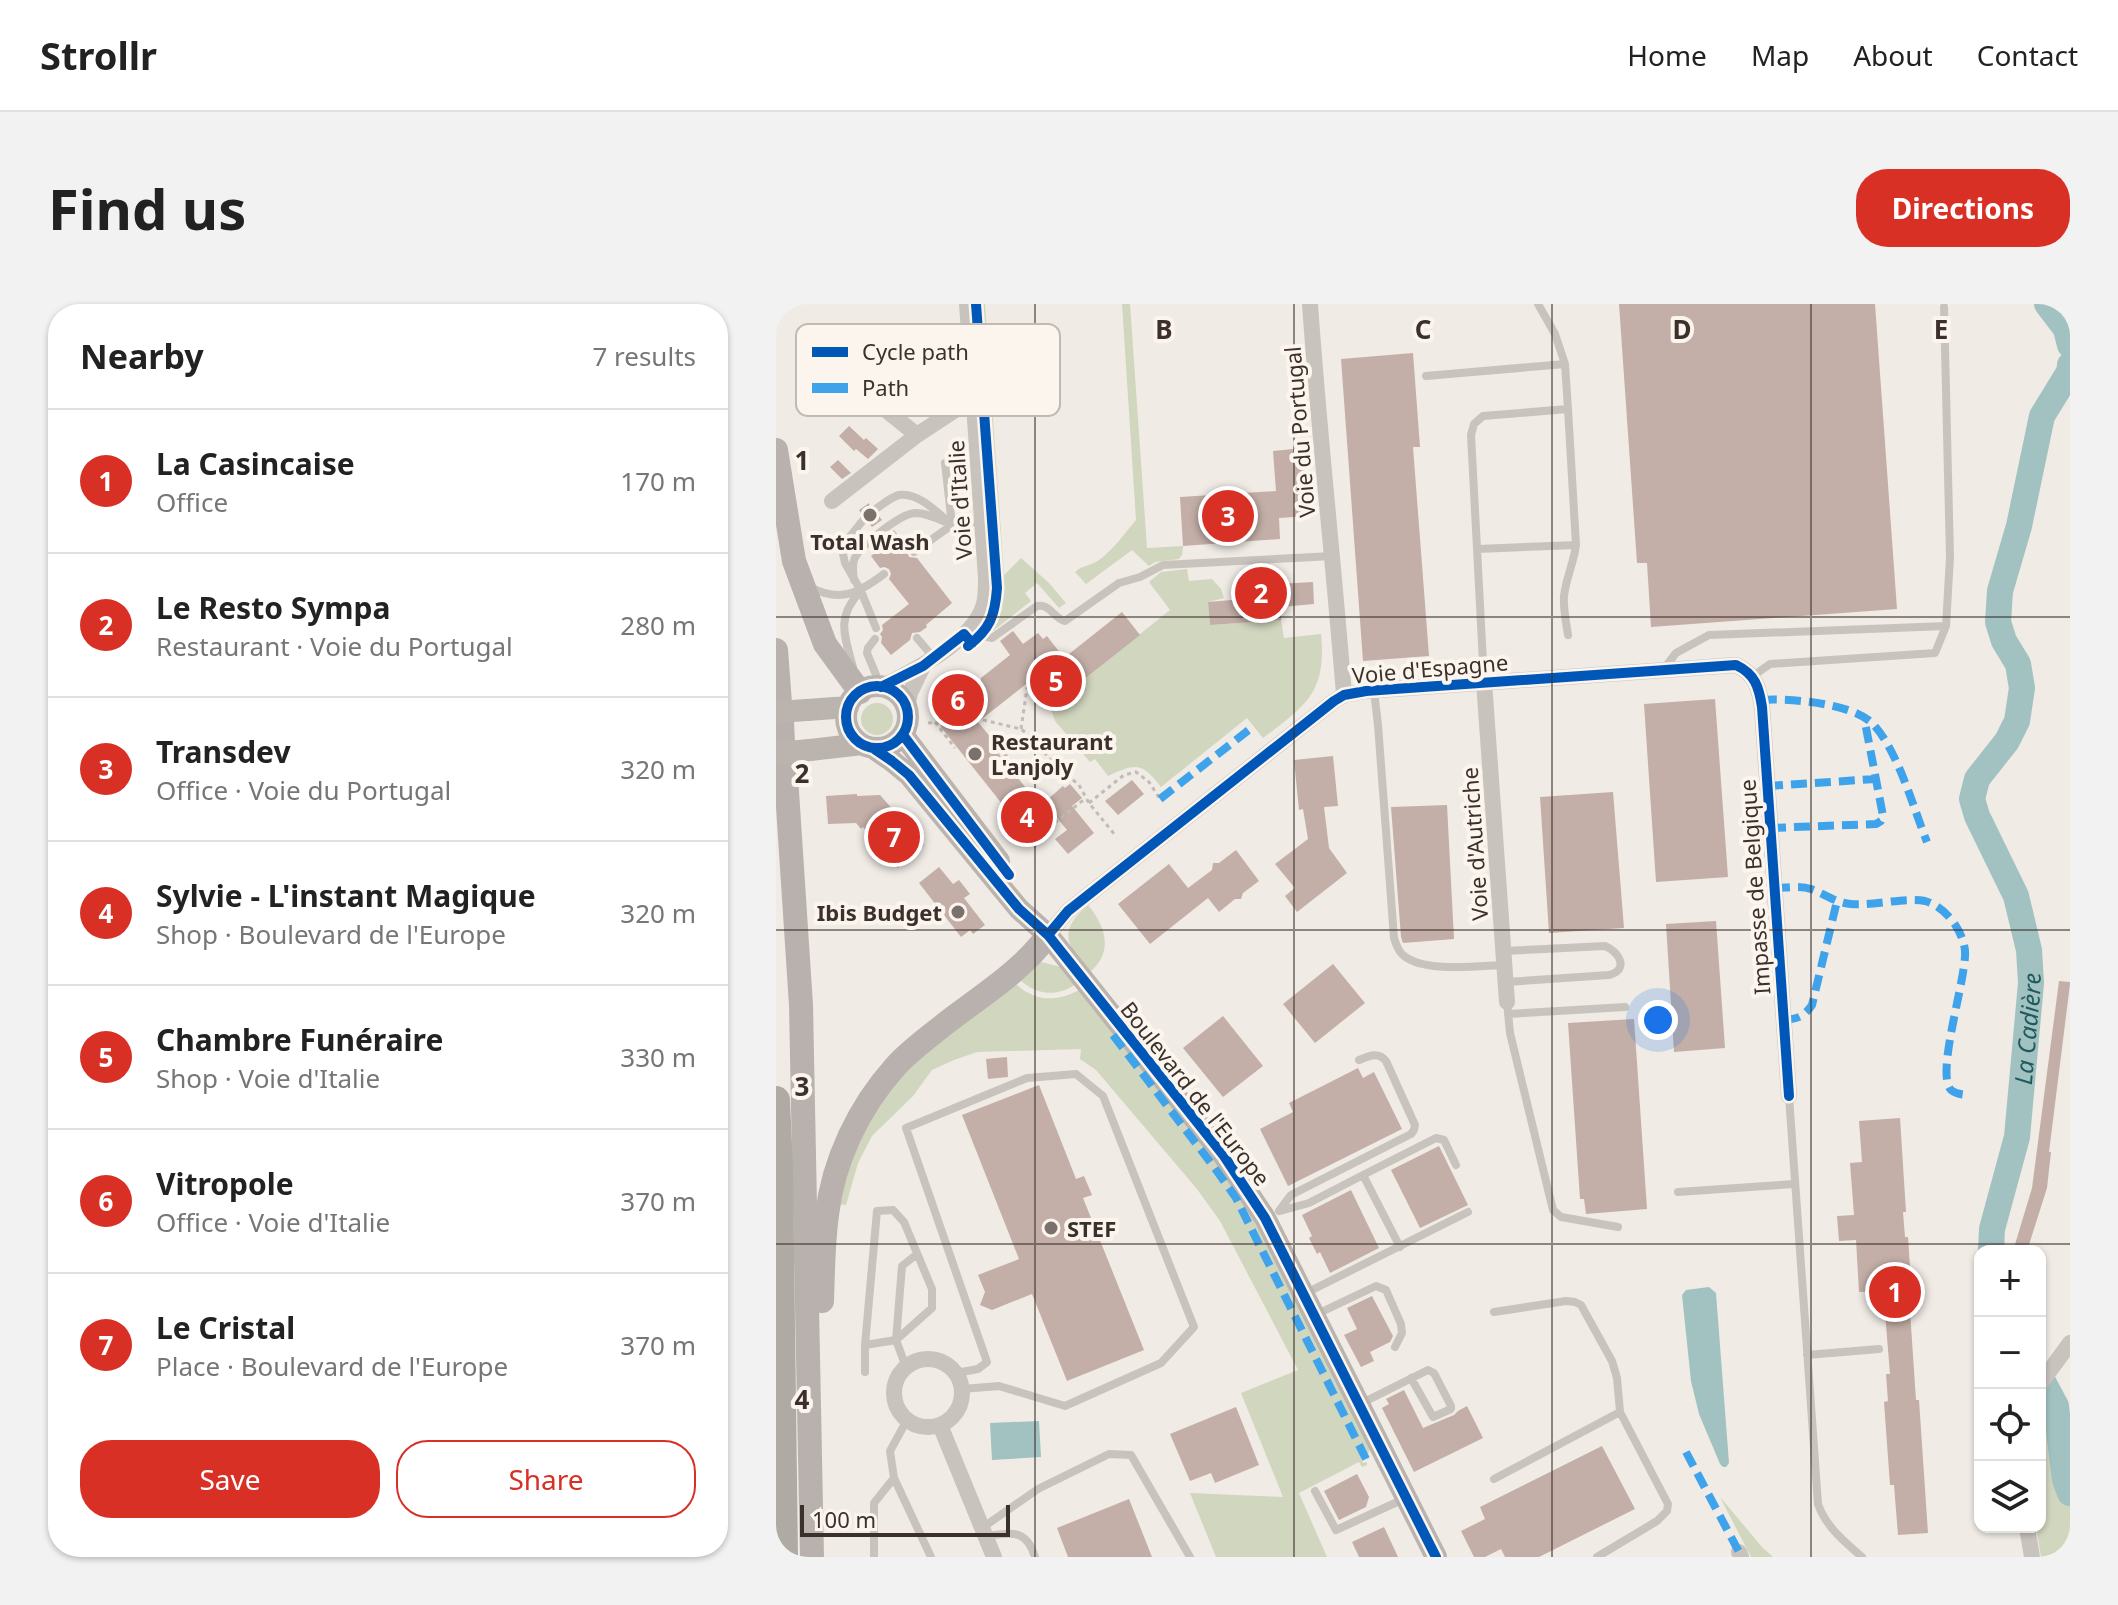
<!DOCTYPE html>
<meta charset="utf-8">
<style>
:root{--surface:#fff;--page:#f2f2f2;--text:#222;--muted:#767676;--line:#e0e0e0;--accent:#d93025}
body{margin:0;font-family:"Noto Sans",sans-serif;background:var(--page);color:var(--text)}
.controls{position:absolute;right:24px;bottom:24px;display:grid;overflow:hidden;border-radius:16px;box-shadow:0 2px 6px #0004}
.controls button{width:72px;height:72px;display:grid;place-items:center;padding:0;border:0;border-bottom:2px solid var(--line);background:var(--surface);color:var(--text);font:40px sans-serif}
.scale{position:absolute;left:24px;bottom:20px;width:210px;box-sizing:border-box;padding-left:8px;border:4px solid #3b302b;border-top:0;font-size:22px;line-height:28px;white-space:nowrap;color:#3b302b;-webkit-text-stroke:6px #fbf5ee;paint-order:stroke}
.you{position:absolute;left:882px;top:716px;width:28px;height:28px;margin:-20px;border:6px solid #fff;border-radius:50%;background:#1a73e8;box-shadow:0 0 0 12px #1a73e833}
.badge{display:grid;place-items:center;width:52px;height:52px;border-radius:50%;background:var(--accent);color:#fff;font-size:26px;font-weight:700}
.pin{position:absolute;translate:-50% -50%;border:4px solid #fff;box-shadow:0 2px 8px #0006}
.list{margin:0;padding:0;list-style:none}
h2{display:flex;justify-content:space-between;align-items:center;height:104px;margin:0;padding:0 32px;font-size:34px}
h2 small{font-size:26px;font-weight:400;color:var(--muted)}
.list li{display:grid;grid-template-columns:52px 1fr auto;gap:24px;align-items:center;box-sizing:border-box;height:144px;padding:0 32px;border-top:2px solid var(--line)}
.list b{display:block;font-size:30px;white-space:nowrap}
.list p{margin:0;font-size:26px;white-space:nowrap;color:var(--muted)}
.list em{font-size:26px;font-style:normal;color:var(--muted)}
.actions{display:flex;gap:16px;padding:24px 32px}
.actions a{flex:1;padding:18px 0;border:2px solid var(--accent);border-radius:32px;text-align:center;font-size:28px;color:var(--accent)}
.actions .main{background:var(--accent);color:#fff}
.icon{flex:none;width:44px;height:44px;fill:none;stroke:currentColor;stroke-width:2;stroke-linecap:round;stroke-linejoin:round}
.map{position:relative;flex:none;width:1294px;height:1253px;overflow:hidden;border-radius:32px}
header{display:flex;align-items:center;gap:48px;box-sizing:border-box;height:112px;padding:0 40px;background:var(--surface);border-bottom:2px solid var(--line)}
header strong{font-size:38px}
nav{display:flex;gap:44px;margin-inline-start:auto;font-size:28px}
.intro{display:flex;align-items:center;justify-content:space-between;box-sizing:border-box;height:192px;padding:0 48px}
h1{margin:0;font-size:56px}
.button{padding:20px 36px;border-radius:32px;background:var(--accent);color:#fff;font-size:28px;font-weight:700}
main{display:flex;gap:48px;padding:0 48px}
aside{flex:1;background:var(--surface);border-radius:32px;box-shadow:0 2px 6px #0004}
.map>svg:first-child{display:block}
.green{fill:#d1d6bf}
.water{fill:#a1c2c1}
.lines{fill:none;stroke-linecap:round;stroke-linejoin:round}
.river{stroke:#a1c2c1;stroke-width:26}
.building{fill:#c3afa7}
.path{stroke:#c2bbb6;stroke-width:3;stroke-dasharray:4 4;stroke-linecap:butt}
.lane{stroke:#c9c3be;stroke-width:8}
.street{stroke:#c9c3be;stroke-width:16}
.secondary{stroke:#bab3ae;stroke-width:22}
.primary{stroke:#b8b1ad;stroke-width:24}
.highway{stroke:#afaaa4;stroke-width:28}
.secondary-bridge{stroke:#bab3ae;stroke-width:22}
.quiet{stroke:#3fa3eb;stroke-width:8;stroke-dasharray:16 8;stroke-linecap:butt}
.cycleway-casing{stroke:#fbf5ee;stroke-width:15}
.cycleway{stroke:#0057b8;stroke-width:10}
.grid{fill:none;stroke:#3b302b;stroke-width:2;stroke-opacity:0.55}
.poi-dot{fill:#7a716c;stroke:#fbf5ee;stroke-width:3}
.labels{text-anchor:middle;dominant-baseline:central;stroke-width:8;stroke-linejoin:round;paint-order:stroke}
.street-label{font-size:22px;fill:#3b302b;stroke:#fbf5ee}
.poi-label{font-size:22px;font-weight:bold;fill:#3b302b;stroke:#fbf5ee;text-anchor:start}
.water-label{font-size:24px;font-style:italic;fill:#1f5a5e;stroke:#fbf5ee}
.key{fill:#fbf5ee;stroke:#c1bab4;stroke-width:2}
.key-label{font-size:22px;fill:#3b302b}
.grid-label{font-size:26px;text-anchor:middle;font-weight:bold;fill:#3b302b;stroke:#fbf5ee;stroke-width:8;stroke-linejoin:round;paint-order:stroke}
</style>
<header>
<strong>Strollr</strong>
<nav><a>Home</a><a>Map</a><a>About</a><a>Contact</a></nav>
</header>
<div class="intro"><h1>Find us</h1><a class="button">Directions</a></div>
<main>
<aside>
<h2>Nearby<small>7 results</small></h2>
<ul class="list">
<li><span class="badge">1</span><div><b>La Casincaise</b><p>Office</p></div><em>170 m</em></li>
<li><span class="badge">2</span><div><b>Le Resto Sympa</b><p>Restaurant · Voie du Portugal</p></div><em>280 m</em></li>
<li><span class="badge">3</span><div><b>Transdev</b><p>Office · Voie du Portugal</p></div><em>320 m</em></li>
<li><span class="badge">4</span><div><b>Sylvie - L'instant Magique</b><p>Shop · Boulevard de l'Europe</p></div><em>320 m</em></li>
<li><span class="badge">5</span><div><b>Chambre Funéraire</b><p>Shop · Voie d'Italie</p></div><em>330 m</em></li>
<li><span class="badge">6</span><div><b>Vitropole</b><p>Office · Voie d'Italie</p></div><em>370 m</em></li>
<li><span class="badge">7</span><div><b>Le Cristal</b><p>Place · Boulevard de l'Europe</p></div><em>370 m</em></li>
</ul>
<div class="actions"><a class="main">Save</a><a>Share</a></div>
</aside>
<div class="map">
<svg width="1294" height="1253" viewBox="0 0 1294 1253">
<rect width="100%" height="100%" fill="#f0ebe5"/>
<path class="green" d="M203,0H209L228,271L245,254L273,279L290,299L283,304L261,279L249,289L255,297L217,327L214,324L223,299V285Z
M346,0H354L371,244L407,242L406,251L403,255L379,258L373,262L356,246L310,280L299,268C306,261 315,262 323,256C337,246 349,229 360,216Z
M411,265L413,277L436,275L445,285L448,294L432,298L434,321L505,316L508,334L545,330C551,389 529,402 487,434L471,414L385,483C366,458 360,459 332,472L319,455L314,458L279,417L274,402L394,306L373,278L385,268Z
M85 415a16 16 0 1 1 32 0a16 16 0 1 1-32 0Z
M312,601C330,623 338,648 313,669C292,642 280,628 312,601Z
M265,658L285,663L300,680C280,694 258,691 241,673L258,660Z
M237,677C257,698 280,699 305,685L440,855L478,912L595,1140L592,1151L585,1154L587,1159L591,1158V1161L586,1163L583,1158L523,1189L551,1253H440L414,1189L507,1193L465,1089L522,1066L444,917L421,885L320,766L304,755L305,745L201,748L178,756L156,766L137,792L96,832L82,859L70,901L61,900L79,839L121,774Z
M1280,1089L1294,1128V1253H1265L1260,1223H1264V1097L1268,1091Z
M944,1193L986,1243L997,1253H975Z"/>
<path class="water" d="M933,983L940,989L953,1159L950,1163H947L944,1160L923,1110L915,1077L906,991L910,986Z
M263,1117L265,1153L216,1156L214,1119Z"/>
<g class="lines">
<g class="river">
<path d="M1271,0L1290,25L1294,41"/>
<path id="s1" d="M1215,947L1216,925L1241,833L1255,679L1253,646L1240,592L1201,512L1196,495L1201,475L1231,437L1241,417L1246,384L1242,360L1228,337L1222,318L1224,287L1243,222L1266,112L1293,68L1294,61"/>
<path d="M1264,1072L1280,1102L1289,1176L1294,1189"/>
</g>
</g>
<path class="building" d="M843,0H1099L1121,305L875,323L871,259H861Z
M637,49L644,143H637L653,352L587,357L565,55Z
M73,122L88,136L90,134L102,145L92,155L80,145L78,147L63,132Z
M528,144L533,212L503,214L504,235L407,242L404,193L500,187L497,147Z
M62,156L75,169L66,175L54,163Z
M93,199L95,210L102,211L106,216L96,223L93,219L95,215L93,210L85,209L83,206Z
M118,226L132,244L131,248L133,253L141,254L176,299L150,321L151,323L144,328L136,329L134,336L115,351L105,339L106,333L104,330L107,326L106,321L133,300L113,275L115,270L113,265L108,263L104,264L95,252L114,237L111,232Z
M537,278L538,300L505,303V316L434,321L432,298L468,295V282Z
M346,308L364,331L274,402L254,377L202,418L226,447L223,450L264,502L287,482L289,484L294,480L306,494L296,502L318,529L292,550L279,535L291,526L277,509L265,518L257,539L165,423L162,383L205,380V374L234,351L224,337L237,327L247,340L262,329L267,335L271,332L288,354Z
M939,395L952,573L880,578L868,400Z
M557,452L562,502L548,503L553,544L571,569L521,608L509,592L519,584L499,560L532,535L527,505L523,506L518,456Z
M356,476L368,490L342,511L329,497Z
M837,488L848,624L773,629L764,493Z
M81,490V492L104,491L148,541L122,564L87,523L85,525L80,519L52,520L50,492Z
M671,501L678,635L627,639L625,633L615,503Z
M460,546L483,577L467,589L465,595H459L443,608L432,594L374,640L342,600L393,560L412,584L436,566L437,559H443Z
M163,563L177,580L183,576L194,590L188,594L209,621L197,630L194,626L185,633L143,579Z
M940,617L949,744L898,748L890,620Z
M557,660L589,699L539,739L507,700Z
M1283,677L1294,678V680L1273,848H1275L1271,884L1251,947H1237L1256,884Z
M447,712L487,762L447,793L407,744Z
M858,715L871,905L810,910L808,895H804L792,719Z
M231,753L232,773L212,775L210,755Z
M582,764L587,774L598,768L626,825L512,882L484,825L517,808L513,799Z
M263,781L300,875L308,872L316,891L307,894L368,1046L291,1077L256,990L216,1006L204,1001L209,988L202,971L243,955L186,811Z
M1124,814L1130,908H1127L1129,933H1132L1137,1007H1134L1140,1096H1143L1152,1229L1122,1231L1118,1181H1114L1108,1098L1112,1097L1110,1070H1114L1109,1009H1107L1105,987L1083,988L1080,936L1063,937L1061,912L1078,911L1074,859L1086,858L1083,817Z
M663,842L692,901L644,924L615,866Z
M575,886L603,944L554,969L544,948L541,950L533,934L536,932L526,911Z
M596,992L617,1032L614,1038L594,1048L598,1057L585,1063L568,1031L581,1025L571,1004Z
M628,1086L647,1124L678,1111L682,1107L691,1102L707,1134L638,1168L606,1104L613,1100L610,1095Z
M460,1103L483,1161L439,1179L435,1169L414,1177L394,1130Z
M826,1142L859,1205L763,1253H729L725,1245L709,1253H698L685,1227L709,1215L704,1203Z
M581,1170L593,1193L590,1203L563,1216L548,1187Z
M353,1195L376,1253H292L281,1224Z
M608,1223L622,1253H583L576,1238Z"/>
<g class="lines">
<path class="path" d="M286,352L289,349
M198,372L201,377L203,415L245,425L254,432L279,461L303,481L313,499L339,531
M159,418L179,444
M152,419L203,415
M245,425L251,384L255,377L270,365
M228,453L253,433
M313,499L348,471L360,468L373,478L384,495
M258,543L276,521L310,494"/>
<path class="lane" d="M650,72L789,60
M169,159L176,221L206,217
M100,205C107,200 115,193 123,191C139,188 157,204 168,214
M88,215L68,240L67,250L69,259L85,287L100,324
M701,245L800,241L792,105
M138,248L176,221
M78,276C77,269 76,263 78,256C83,242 124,210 139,209C152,209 165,216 176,221
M36,284C65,299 84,288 108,270
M198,319L208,332L216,334L261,302C275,300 277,314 289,317L343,279L364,273L387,261L557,252
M792,331C790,318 787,304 788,292C790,274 798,258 800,241
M141,334L157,353
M99,335L92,344L91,349L105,383
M77,363C68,331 60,312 85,287
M887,366L900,349L933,331L1170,322L1174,253L1168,3
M977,372L994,360L1159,349L1170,322
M708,377L695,131L698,120L707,112L792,105L789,60L779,30L762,0
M598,387L602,421L618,634C620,640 622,647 627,651C647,669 702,662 728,661
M728,647L829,642C844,648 853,666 833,671L730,678
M731,698L734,729L777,906L785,913L842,923
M732,710L849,703
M1013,792L1042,1200C1050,1223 1068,1237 1086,1253
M587,871L660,834L668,836L680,861
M902,888L1018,880
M503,907L515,891L635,830L638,826L639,821L610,757C602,747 593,752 583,756
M504,907L533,899L587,871L624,943
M528,990L692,908
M718,1008L790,997L799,998L805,1001L836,1057L841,1074L844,1108
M539,1011L600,982L610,986L625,1020L626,1029L619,1043
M1031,1051L1103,1045
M130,1063L120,1036L156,1004V985L128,918L117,906L101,907L89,1041L120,1036L126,962L141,950
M89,1068V1041
M180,1069L202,1065L211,1058L130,824L251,774L300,770L327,792L418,1023L385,1059L289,1102L223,1082L186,1085
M584,1100L652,1066L658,1069L675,1102V1105L657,1113L635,1074
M131,1116L114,1147L118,1174L155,1253
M718,1175L844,1108L892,1200L891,1207L881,1217L821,1253
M539,1187L560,1226L630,1194
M206,1224L262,1185L333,1150L355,1151L414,1253
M210,1232C236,1229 250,1224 259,1253
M98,1253V1199L118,1174"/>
<path class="street" d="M534,0C543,131 558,261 568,391
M28,40L141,131
M56,197L141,131L182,104L198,101
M708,378L731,698
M105,383C137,367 198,337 208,300C210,292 210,283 210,274L191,0
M131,404L134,389L147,362
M272,631L292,607L558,397L568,391L590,387L960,361C979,370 983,383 986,403L1013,792
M118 1089a34 34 0 1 1 68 0a34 34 0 1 1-68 0Z
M1264,1080L1294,1039
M164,1121L218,1253
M1251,1223L1256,1253
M963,1248L965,1253"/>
<path class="secondary" d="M70 413a31 31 0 1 1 62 0a31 31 0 1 1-62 0Z
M31,406L72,403
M127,431L223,557
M97,444L116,457L133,471L243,605L272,631L448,852L489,914L660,1253
M34,446L86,440"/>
<path class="primary" d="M0,146L18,257L49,340L84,388
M0,346L4,400
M6,418L7,439
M9,457L25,701L36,1253
M46,997C47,968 47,939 51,911C57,857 83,803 119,763C134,746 153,733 170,719C205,692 246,667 272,631"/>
<path class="highway" d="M0,796L3,864L8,1253"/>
<path class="secondary-bridge" d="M0,408L31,406
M0,449L34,446"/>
<path class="quiet" d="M985,396C1013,394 1077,399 1097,420C1122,447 1137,503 1151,538
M991,482L1100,475
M384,495L474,425
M994,524L1100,520L1105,517L1107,512L1088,413
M998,584C1010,584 1024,581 1035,585C1049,590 1060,599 1075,600C1096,602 1131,593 1149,597C1170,603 1187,626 1189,647C1191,673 1159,770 1175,786C1180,790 1187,791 1193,791
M1008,716C1021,715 1028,713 1036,701L1061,597
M337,731L438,863L460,894L590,1155
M910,1148L963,1248"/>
<g class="cycleway-casing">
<path id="cycleway" d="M192,342C214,325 219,312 221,284L200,0
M70 413a31 31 0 1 1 62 0a31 31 0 1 1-62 0Z
M105,383L147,362L188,330L196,339
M127,431L233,571
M97,444L116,457L133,471L243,605L272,631L448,852L489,914L660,1253
M272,631L292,607L558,397L568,391L590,387L960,361C979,370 983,383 986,403L1013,792"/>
</g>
<use href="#cycleway" class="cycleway"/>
</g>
<path class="grid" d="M259,0V1253M518,0V1253M776,0V1253M1035,0V1253M0,313H1294M0,626H1294M0,940H1294"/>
<g class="poi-dot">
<circle cx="94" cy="211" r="8"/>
<circle cx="199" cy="450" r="8"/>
<circle cx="182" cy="608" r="8"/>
<circle cx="275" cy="924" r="8"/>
</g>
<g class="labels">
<g class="street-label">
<text transform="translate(523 128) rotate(-95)">Voie du Portugal</text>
<text transform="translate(183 196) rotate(-94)">Voie d'Italie</text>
<text transform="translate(654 364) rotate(-5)">Voie d'Espagne</text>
<text transform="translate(698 540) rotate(-94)">Voie d'Autriche</text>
<text transform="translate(978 583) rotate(-94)">Impasse de Belgique</text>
<text transform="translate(420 789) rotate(52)">Boulevard de l'Europe</text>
</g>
<g class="poi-label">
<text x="94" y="237" text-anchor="middle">Total Wash</text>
<text x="215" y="437">Restaurant<tspan x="215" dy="25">L'anjoly</tspan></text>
<text x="166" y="608" text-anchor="end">Ibis Budget</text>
<text x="291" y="924">STEF</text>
</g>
<g class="water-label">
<text stroke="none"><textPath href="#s1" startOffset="226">La Cadière</textPath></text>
</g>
</g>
<rect x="20" y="20" width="264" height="92" rx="12" class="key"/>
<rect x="36" y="43" width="36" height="10" fill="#0057b8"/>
<rect x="36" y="79" width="36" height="10" fill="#3fa3eb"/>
<g class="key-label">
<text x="86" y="56">Cycle path</text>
<text x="86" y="92">Path</text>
</g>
<g class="grid-label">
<text x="388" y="35">B</text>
<text x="647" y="35">C</text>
<text x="906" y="35">D</text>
<text x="1165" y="35">E</text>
<text x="26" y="166">1</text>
<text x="26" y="479">2</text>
<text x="26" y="792">3</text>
<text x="26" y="1105">4</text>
</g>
</svg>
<div class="controls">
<button>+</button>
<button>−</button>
<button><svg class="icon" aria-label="locate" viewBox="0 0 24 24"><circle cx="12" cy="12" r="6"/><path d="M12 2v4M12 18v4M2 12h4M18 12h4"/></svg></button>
<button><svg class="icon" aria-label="layers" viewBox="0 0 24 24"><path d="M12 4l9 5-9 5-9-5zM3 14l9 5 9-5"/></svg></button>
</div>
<div class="scale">100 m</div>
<div class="you"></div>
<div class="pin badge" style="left:1119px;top:988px">1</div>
<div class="pin badge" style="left:485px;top:289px">2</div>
<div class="pin badge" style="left:452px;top:212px">3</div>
<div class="pin badge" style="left:251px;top:513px">4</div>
<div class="pin badge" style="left:280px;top:377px">5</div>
<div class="pin badge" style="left:182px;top:396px">6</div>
<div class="pin badge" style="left:118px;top:533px">7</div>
</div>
</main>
